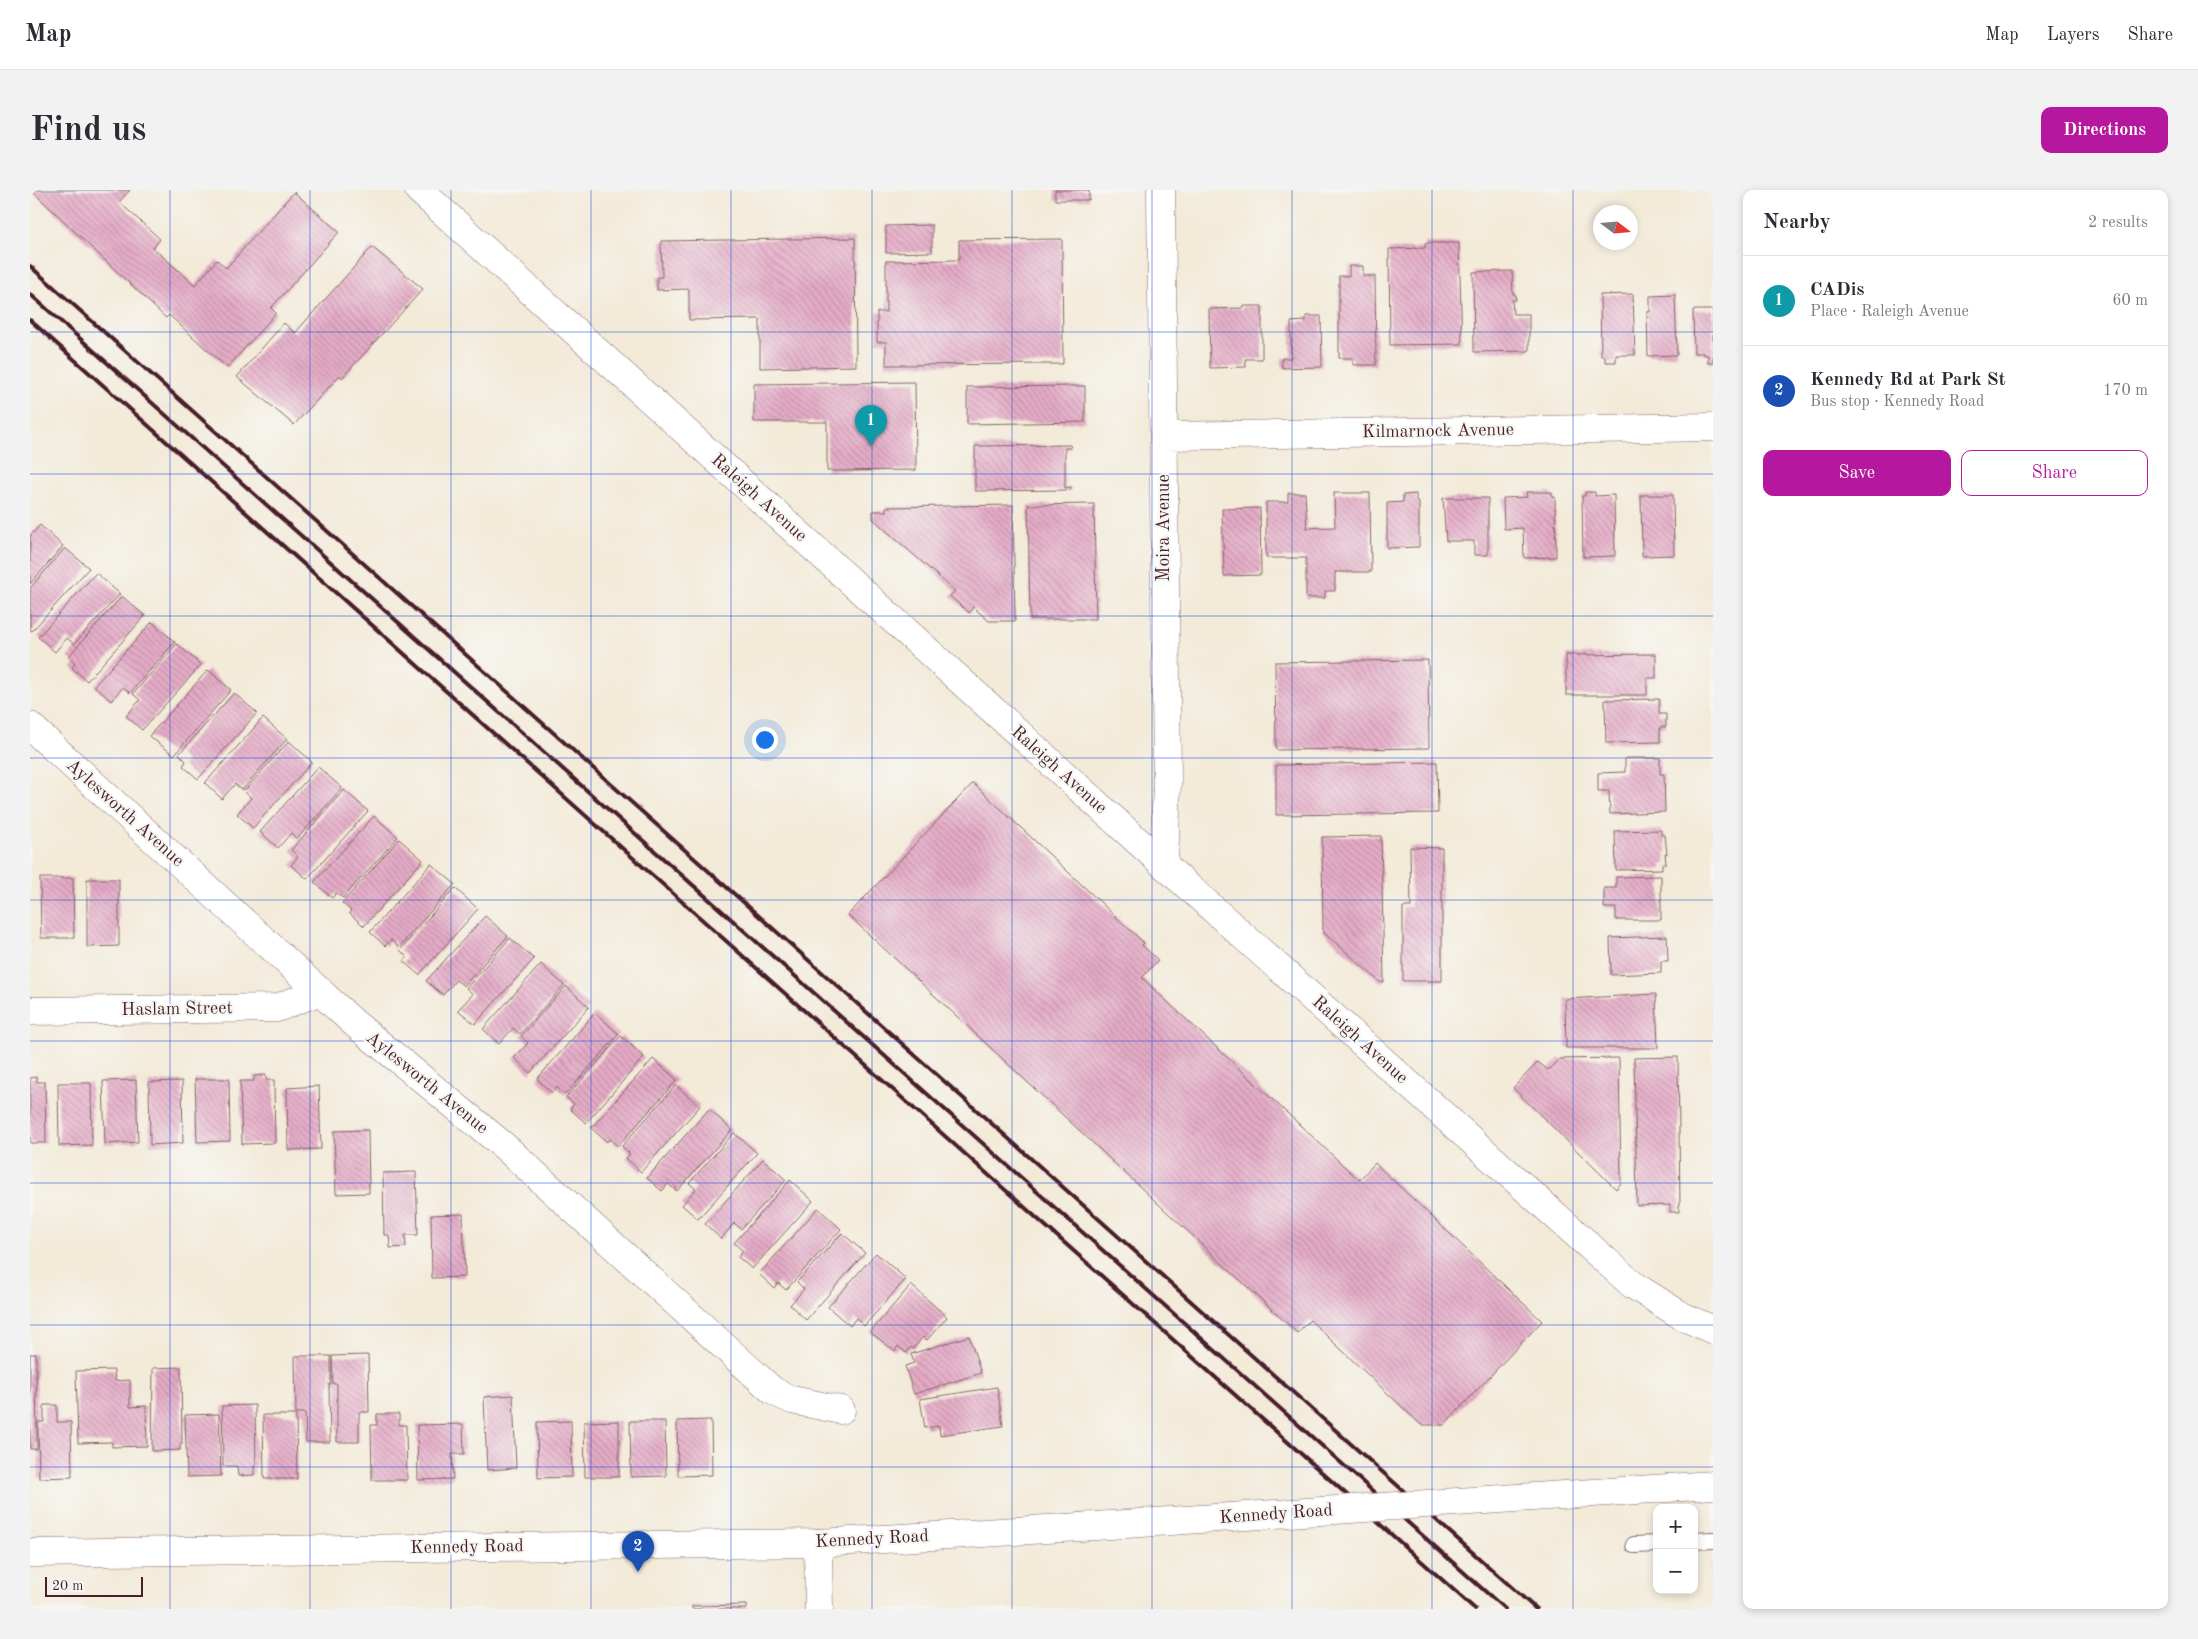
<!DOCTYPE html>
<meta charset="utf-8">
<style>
:root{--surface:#fff;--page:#f2f2f3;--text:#2b2b33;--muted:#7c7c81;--line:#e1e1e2;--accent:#b5179e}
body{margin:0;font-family:"Old Standard TT",serif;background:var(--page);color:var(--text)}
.controls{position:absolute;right:15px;bottom:15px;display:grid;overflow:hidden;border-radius:10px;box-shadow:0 2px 8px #0003}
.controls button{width:45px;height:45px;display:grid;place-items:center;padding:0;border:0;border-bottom:1px solid var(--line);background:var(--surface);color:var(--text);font:25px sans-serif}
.compass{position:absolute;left:1563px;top:15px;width:45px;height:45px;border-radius:50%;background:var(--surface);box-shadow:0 2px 8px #0003;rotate:106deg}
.scale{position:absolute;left:15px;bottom:12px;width:98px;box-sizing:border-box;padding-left:5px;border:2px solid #4a1f2b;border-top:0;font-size:14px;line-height:18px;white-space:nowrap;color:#4a1f2b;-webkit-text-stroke:4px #f6f6f2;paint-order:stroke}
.you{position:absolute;left:734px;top:549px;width:18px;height:18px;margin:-12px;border:4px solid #fff;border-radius:50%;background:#1a73e8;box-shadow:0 0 0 8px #1a73e833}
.badge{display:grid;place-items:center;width:32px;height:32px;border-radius:50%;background:var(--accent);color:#fff;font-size:16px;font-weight:700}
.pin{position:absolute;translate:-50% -41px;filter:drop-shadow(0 1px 2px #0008)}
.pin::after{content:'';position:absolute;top:26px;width:18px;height:15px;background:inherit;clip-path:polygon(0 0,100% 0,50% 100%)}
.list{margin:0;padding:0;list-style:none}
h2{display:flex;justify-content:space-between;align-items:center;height:65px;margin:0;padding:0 20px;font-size:21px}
h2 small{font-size:16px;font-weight:400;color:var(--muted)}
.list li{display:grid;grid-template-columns:32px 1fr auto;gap:15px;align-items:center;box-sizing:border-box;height:90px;padding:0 20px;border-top:1px solid var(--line)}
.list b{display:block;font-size:19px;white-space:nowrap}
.list p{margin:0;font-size:16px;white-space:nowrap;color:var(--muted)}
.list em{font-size:16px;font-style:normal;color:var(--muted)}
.actions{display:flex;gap:10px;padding:15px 20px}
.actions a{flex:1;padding:11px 0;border:1px solid var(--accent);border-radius:10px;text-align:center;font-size:18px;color:var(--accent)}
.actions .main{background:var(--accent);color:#fff}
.map{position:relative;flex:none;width:1683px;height:1419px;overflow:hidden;border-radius:10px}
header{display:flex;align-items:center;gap:30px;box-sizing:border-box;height:70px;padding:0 25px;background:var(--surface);border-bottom:1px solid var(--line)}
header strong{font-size:24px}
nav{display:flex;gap:28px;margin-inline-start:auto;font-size:18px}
.intro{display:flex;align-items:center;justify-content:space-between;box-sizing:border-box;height:120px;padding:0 30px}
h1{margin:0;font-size:35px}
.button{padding:12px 22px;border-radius:10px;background:var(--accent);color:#fff;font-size:18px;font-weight:700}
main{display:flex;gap:30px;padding:0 30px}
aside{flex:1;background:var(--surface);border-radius:10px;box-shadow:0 2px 8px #0003}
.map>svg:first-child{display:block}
.building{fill:url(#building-back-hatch)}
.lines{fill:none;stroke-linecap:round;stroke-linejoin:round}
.lane-casing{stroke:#856668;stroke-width:18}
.street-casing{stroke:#856668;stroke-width:29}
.secondary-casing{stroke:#856668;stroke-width:29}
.lane{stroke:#fff;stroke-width:16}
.street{stroke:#fff;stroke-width:28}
.secondary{stroke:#fff;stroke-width:28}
.rail{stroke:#4a1f2b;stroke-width:4}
.secondary-bridge-casing{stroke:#856668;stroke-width:29;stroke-linecap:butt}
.secondary-bridge{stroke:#fff;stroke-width:28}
.grid{fill:none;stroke:#1d4ed8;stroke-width:1;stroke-opacity:0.55}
.labels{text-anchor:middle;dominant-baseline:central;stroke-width:4.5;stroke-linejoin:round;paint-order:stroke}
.street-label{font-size:18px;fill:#4a1f2b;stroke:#f6f6f2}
</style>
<header>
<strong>Map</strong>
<nav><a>Map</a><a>Layers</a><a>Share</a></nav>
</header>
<div class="intro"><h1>Find us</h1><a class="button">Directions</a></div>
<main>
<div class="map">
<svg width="1683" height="1419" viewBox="0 0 1683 1419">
<defs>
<pattern id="building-back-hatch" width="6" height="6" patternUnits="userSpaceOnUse" patternTransform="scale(1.25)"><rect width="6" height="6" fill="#e5acc7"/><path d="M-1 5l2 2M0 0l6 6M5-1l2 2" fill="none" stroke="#bc8ba2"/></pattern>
</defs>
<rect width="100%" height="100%" fill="#f6f6f2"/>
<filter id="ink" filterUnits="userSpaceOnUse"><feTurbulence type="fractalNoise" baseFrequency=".02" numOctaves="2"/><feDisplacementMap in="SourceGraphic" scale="10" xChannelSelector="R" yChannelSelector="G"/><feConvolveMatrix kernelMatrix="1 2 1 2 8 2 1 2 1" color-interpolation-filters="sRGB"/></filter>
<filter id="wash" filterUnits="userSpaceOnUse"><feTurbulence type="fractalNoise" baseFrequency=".0096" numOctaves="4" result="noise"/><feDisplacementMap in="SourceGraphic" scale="20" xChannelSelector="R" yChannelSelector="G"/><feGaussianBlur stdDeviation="1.12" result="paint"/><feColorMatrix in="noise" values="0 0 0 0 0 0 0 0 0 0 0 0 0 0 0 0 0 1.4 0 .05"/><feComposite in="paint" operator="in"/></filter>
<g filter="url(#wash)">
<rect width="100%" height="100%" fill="#f3ead8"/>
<g id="blocks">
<path class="building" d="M1,0H100L89,12L130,49L123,58L165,95L187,70L196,78L264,2L309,42L241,118L246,123L197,178L139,125L136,128Z
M1025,0H1059V10H1025Z
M902,35V62L856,63V36Z
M825,48L826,176L730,178V129L659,130V99L627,100V87H632L631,51Z
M1032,49L1033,174L856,175V152H847V122H856V71L929,70V50Z
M1395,53H1429L1432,154L1360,155L1359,59L1395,58Z
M342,57L393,99L312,188L310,185L264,235L207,187L254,133L265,143Z
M1319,76H1333V86H1345L1346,175H1323V168H1309V86H1319Z
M1482,81L1483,104H1485L1486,110H1482L1483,124H1499V161L1444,162L1443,82Z
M1603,104L1605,165H1586V172H1575V166H1571L1570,105Z
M1645,105L1647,165L1618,166L1617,122H1620V106Z
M1213,116H1232V169H1215L1216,177L1180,178L1179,119L1213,118Z
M1663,120H1683V173H1678V165H1673V163H1664Z
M1276,126H1291L1292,177L1252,178V168H1261V132L1276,131Z
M885,192L886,280L797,281V232H724V194Z
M1055,196V232L937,234V197Z
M1040,255L1041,258H1035V298L1041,297V300L945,301V256Z
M1496,302H1522V307H1525L1526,367L1494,368L1493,338L1474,339L1473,308L1497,307Z
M1555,302H1565V306L1584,305L1585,366L1553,367L1552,306H1555Z
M1258,303H1275L1277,338L1305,337L1304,303H1340L1341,382H1305V401H1295V408H1276V368H1236V312H1258Z
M1386,304V312H1389V357L1357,358V313L1373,312V305Z
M1611,305H1643L1644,365L1612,366Z
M1413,308H1458V365H1444V351H1416Z
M1064,314L1066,429H1000L998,315Z
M983,315L985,431H959L943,417L939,423L920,406L925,401L843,329V321H856V317Z
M1230,318L1231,385L1194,386L1192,319Z
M10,335L33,356L0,394V346Z
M35,358L59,378L2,441L0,440V398Z
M66,383L90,404L44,454L37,448L25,462L8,447Z
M92,406L115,426L57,491L42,478L45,473L38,467Z
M122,432L145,452L100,503L93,497L81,511L64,496Z
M147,454L171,475L112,540L96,526L110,510L103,504Z
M1626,464V488H1617V505H1536V465Z
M1398,470L1399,558L1246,560L1245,472Z
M178,480L201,500L144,565L119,546Z
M204,503L227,523L168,589L153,576L156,571L149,564Z
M1629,509V524H1636V537H1630V552L1576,553L1575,510Z
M233,528L257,549L212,600L205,594L192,609L175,593Z
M259,551L282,572L223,638L207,624L221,608L214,601Z
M1595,568H1630V584H1634L1635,622L1580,624L1579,601H1568V583L1595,582Z
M1407,572L1408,623L1246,625V575Z
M288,577L312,598L267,649L261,643L248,658L230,642Z
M943,593L1114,753L1112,755L1128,770L1112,788L1329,990L1345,973L1512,1131L1414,1235H1391L1280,1130L1267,1143L818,725Z
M314,600L338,621L277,689L261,675L268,667L261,660Z
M344,626L368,647L313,708L306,703L302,708L284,692Z
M1631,640V645H1635L1637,664L1635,663L1636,674H1632V679L1586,680L1585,641Z
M1351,646L1354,792H1350L1293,742L1292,647Z
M369,649L393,670L334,736L319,723L321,721L312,713Z
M1380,657L1412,658V791H1373V717H1381Z
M401,674L425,694L369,757L361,750L355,756L340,742Z
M1631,686V730H1586V718H1574V698H1586V687Z
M10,688H43L44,748H11Z
M57,689H89V756L57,757Z
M425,698L448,719L389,785L374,772L377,767L370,760Z
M455,726L478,746L434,796L426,790L413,805L396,791Z
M1637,746L1638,771H1631V783L1581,785L1580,748Z
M480,748L504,769L445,834L428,820L443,804L436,798Z
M511,774L534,795L490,844L483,838L469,854L453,839Z
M536,796L559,817L500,883L484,868L498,853L491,846Z
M1626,804L1628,858H1536L1535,809Z
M565,823L589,844L535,905L527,897L522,903L507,889Z
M591,846L614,867L556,933L540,919L544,914L536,907Z
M1648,867L1650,1015H1649V1022H1640V1015L1607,1016L1604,868Z
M1589,868L1591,993L1586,999L1483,898L1508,872L1518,880L1529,869Z
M623,869L647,890L588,956L580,949L577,952L561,938Z
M236,885V890H244L245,953L212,954L210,891H224V886Z
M7,887V892H15L16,953H0V888Z
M165,889H199L200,951L167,952Z
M106,890L108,952L75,954L73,891Z
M152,891L153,953L120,955L119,892Z
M28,893H61L62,955L29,956Z
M646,895L670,916L611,982L596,968L600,964L592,956Z
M289,896L291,959L258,960L257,898Z
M679,919L702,940L647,1001L638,994L632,1001L617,988Z
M338,940L339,1003L306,1004L304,941Z
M704,943L727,963L668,1029L652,1015L666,999L659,993Z
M733,969L756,990L711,1039L704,1033L691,1049L675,1034Z
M386,982L388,1045H375L376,1057L360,1058L359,1045H354L353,983Z
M760,990L783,1011L722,1079L708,1067L713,1061L704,1053Z
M788,1018L811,1039L756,1100L748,1093L744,1098L729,1084Z
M433,1024L435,1087L402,1088L401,1025Z
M812,1043L835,1063L776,1130L760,1115L774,1099L767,1092Z
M846,1063L876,1089L834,1136L826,1128L820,1136L798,1117Z
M881,1095L917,1127L897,1150L893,1147L883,1159L881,1157L876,1163L868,1156L865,1161L840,1142Z
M939,1146L951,1183L884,1204L875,1176L884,1173L881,1164Z
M0,1164H6L7,1259H0Z
M338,1165L339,1222H329V1252H307V1194H303L302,1166Z
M265,1166H301V1194H299L300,1252H276L275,1223H266Z
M151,1177L152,1254H150V1260L122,1261L123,1178Z
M84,1180L85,1191L100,1190V1217L116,1216L117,1256L82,1257V1252L48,1253L46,1181Z
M967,1197L973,1236L910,1245L909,1236L895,1238L890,1209Z
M483,1205L486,1278L457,1280L454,1207Z
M14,1215H27V1232H41L42,1287L9,1288L8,1232H14Z
M225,1215L226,1276H224V1285L208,1286L207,1276H193L192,1216Z
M189,1224L191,1286L157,1287L155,1225Z
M347,1224H369V1235H376L377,1290H342L341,1235H347Z
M233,1225H266L267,1289H234Z
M681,1230L682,1285L648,1286L647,1231Z
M541,1231L542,1287L508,1288L507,1232Z
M589,1231V1287H555L554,1232Z
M600,1231H635L636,1286L601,1287Z
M433,1234L434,1264H422L423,1289L388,1290L387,1235Z
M717,1415V1419H662V1416Z"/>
</g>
</g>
<g filter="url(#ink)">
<use href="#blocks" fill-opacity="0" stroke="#856668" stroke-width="1"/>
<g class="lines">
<g class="lane-casing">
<path id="lane" d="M1664,1351L1683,1350
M1604,1355L1627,1354"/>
</g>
<g class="street-casing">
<path id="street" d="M1131,0L1137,592L1134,675
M1134,246L1683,237
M0,536L324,833L474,956L743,1201L762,1210L811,1220
M0,821L247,818L290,801
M788,1353L789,1419"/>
</g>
<g class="secondary-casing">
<path id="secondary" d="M389,0L1134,675L1603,1095L1652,1126L1683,1140
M0,1363L788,1353L1050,1337"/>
</g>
<use href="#lane" class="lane"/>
<use href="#street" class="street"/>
<use href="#secondary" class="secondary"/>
<path class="rail" d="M0,76L1506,1419
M0,104L1475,1419
M0,130L1445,1419"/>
<g class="secondary-bridge-casing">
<path id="secondary-bridge" d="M1050,1337L1683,1295"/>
</g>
<use href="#secondary-bridge" class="secondary-bridge"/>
</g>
</g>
<path class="grid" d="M140,0V1419M280,0V1419M421,0V1419M561,0V1419M701,0V1419M842,0V1419M982,0V1419M1122,0V1419M1262,0V1419M1402,0V1419M1543,0V1419M0,142H1683M0,284H1683M0,426H1683M0,568H1683M0,710H1683M0,851H1683M0,993H1683M0,1135H1683M0,1277H1683"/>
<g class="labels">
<g class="street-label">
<text transform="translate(1408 241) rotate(-1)">Kilmarnock Avenue</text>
<text transform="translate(729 308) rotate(42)">Raleigh Avenue</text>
<text transform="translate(1134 338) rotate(-90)">Moira Avenue</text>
<text transform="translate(1029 580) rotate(42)">Raleigh Avenue</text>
<text transform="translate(95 623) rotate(42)">Aylesworth Avenue</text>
<text transform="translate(147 819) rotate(-1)">Haslam Street</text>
<text transform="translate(1330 850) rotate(42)">Raleigh Avenue</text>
<text transform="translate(397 893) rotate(39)">Aylesworth Avenue</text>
<text transform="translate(1246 1324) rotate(-4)">Kennedy Road</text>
<text transform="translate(842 1349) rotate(-3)">Kennedy Road</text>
<text transform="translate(437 1357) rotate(-1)">Kennedy Road</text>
</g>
</g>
</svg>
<div class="controls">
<button>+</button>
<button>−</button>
</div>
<svg class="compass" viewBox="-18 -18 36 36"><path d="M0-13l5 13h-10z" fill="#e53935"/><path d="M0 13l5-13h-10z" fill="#7c7c81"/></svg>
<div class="scale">20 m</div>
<div class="you"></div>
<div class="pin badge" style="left:841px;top:256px;background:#0f9aa8">1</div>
<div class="pin badge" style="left:608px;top:1382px;background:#1a4fb4">2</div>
</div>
<aside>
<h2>Nearby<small>2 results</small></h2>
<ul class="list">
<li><span class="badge" style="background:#0f9aa8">1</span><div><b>CADis</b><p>Place · Raleigh Avenue</p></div><em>60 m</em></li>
<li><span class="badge" style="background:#1a4fb4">2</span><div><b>Kennedy Rd at Park St</b><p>Bus stop · Kennedy Road</p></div><em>170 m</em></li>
</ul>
<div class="actions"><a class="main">Save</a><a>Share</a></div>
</aside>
</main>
